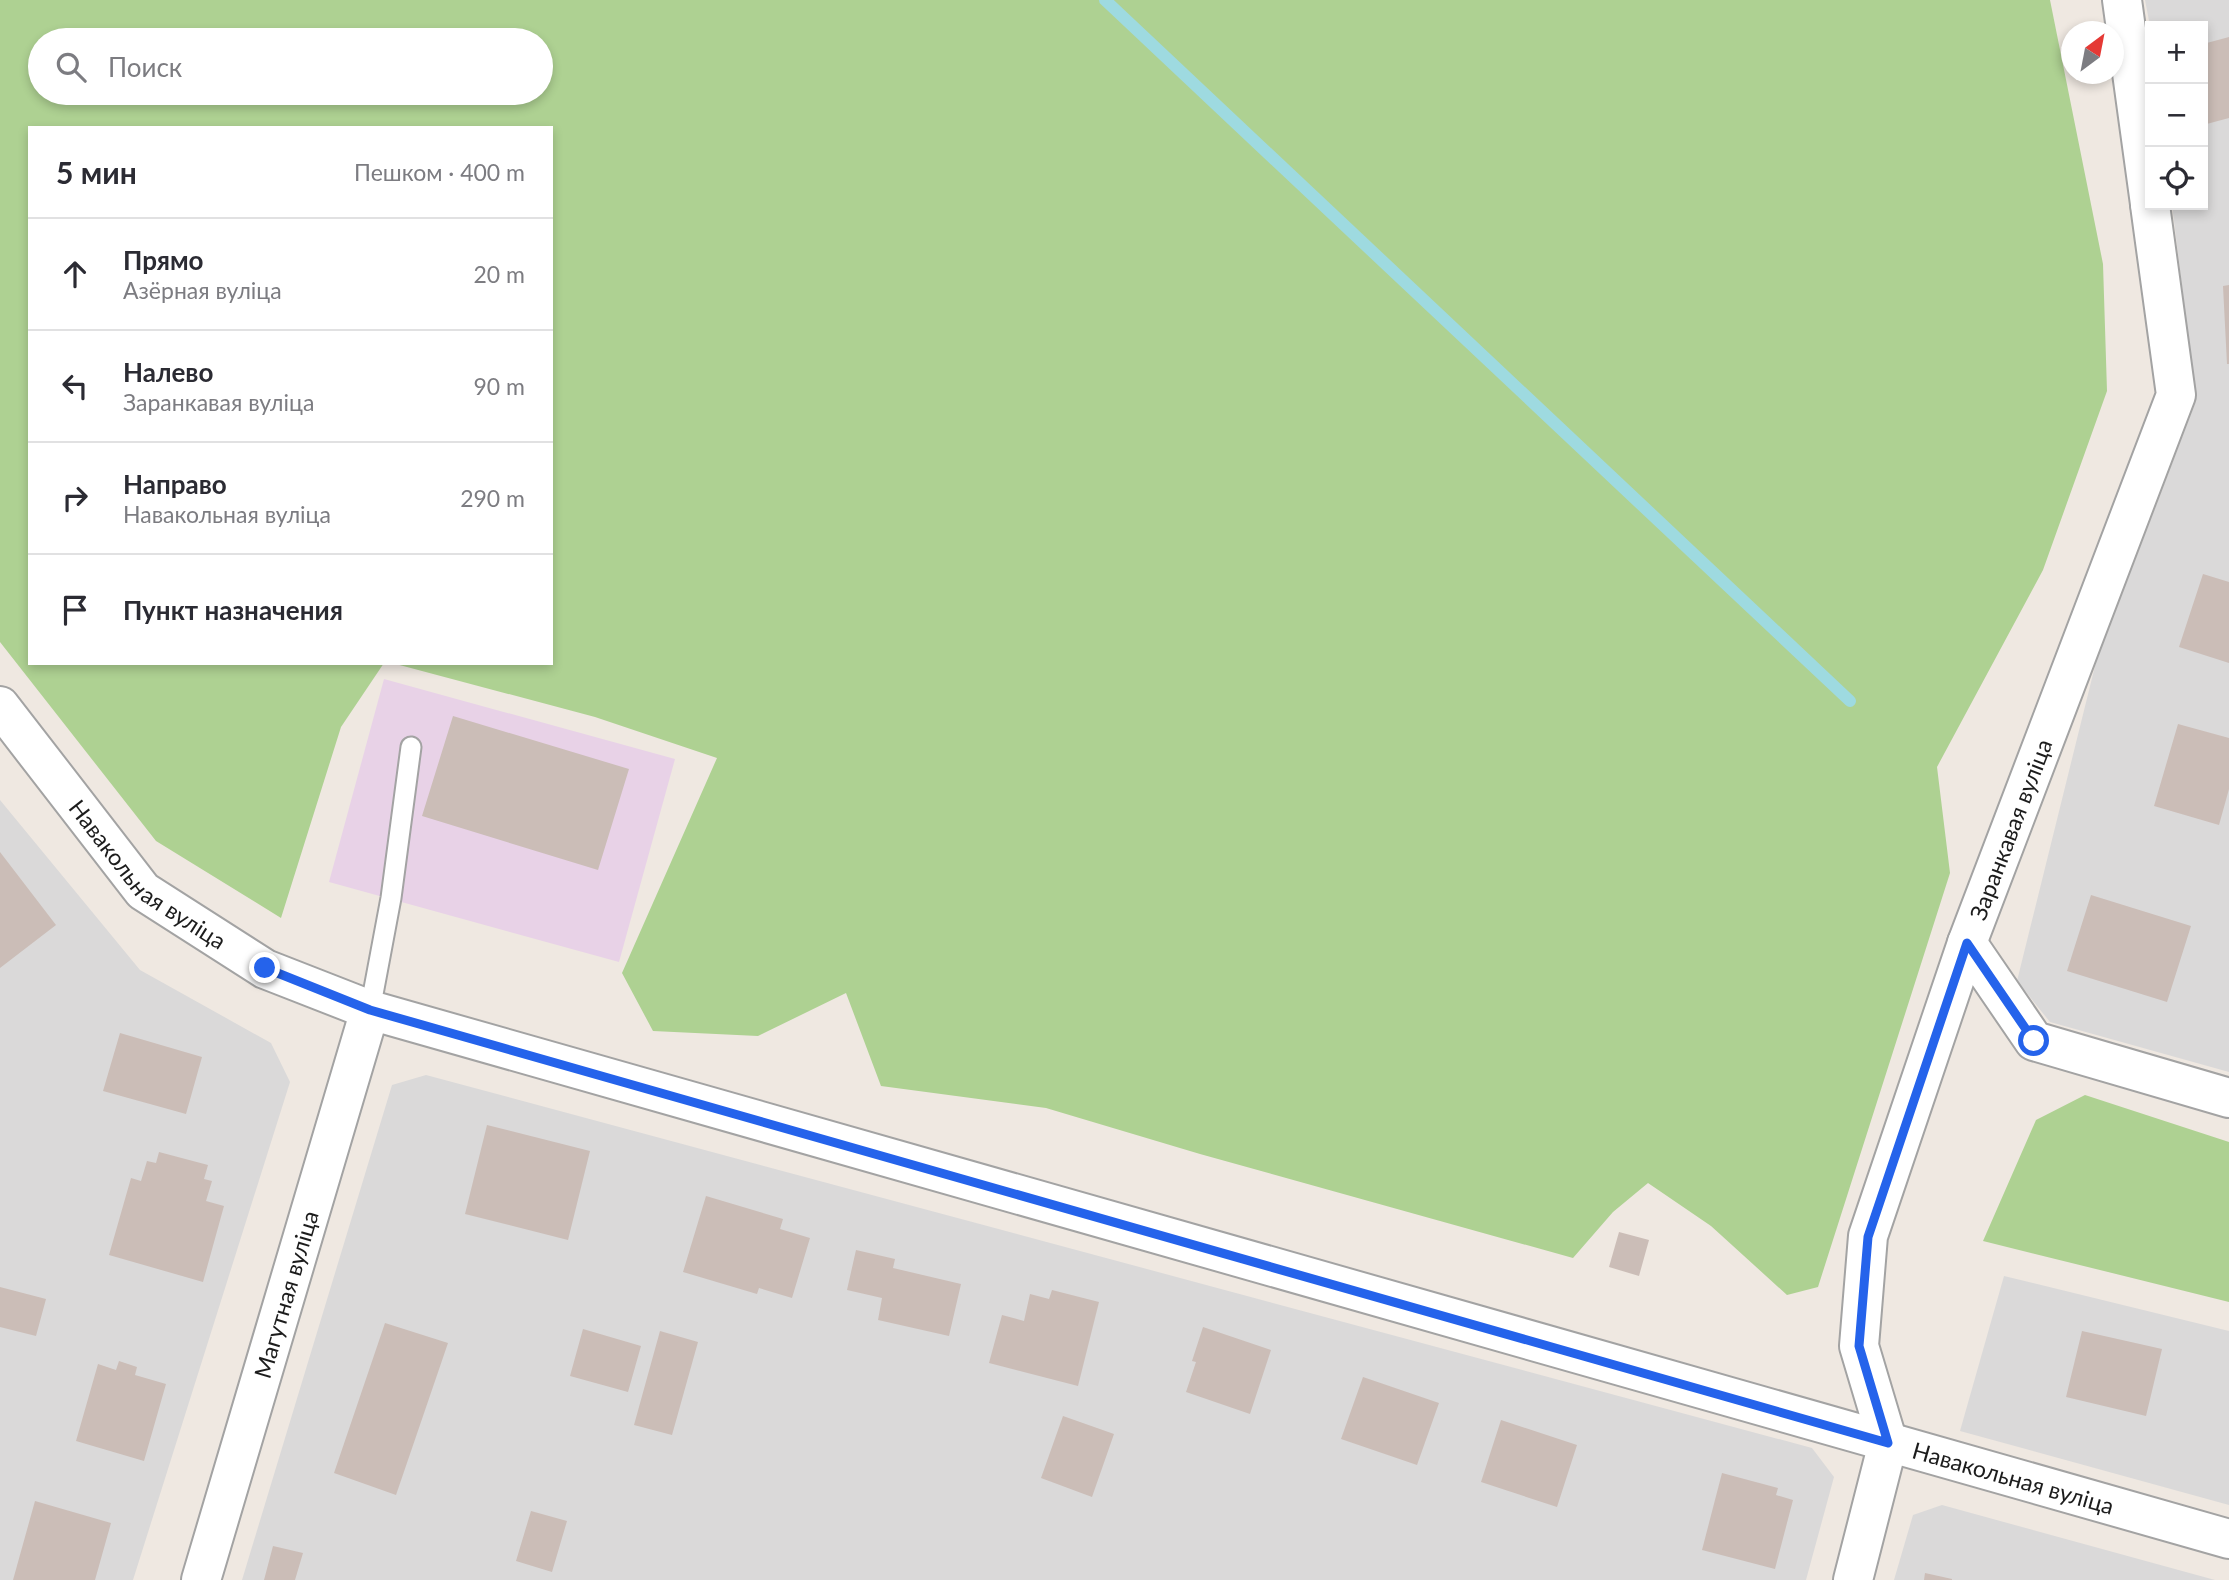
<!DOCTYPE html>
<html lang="ru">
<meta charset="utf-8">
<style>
:root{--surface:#fff;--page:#f2f2f3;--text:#2b2b33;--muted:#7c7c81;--line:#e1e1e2}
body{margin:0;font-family:Lato,sans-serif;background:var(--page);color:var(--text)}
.controls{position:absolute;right:21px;top:21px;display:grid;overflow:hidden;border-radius:0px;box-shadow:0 4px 10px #0003}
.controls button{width:63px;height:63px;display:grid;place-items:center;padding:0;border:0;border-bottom:2px solid var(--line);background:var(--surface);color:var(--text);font:35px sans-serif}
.compass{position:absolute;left:2061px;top:21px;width:63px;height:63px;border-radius:50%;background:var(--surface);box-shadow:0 4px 10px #0003;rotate:32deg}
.stop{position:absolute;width:21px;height:21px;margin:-16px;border:5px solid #2563eb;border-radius:50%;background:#fff}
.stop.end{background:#2563eb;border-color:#fff;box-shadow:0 2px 7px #0008}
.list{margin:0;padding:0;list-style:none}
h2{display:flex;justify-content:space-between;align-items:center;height:91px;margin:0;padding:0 28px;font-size:30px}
h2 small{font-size:23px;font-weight:400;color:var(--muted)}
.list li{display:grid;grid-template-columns:46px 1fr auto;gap:21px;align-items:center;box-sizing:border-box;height:112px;padding:0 28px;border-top:2px solid var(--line)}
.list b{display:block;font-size:26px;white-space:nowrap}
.list p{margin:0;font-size:23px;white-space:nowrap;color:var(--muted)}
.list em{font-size:23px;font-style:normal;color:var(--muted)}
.icon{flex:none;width:38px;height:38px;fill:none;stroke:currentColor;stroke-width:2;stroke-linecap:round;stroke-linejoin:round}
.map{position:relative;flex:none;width:2229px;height:1580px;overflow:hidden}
.search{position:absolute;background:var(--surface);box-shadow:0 4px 10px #0003;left:28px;top:28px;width:525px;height:77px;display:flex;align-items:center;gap:18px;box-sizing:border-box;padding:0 24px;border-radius:38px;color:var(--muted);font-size:26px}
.panel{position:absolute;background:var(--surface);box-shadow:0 4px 10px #0003;left:28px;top:126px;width:525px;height:539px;border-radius:0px}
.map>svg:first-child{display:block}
.residential{fill:#dad9d9}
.industrial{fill:#e8d2e7}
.forest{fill:#aed192;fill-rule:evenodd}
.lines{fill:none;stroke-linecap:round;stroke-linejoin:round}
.stream{stroke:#9edae0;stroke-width:12}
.building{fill:#cbbdb7}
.lane-casing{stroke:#a3a3a3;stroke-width:23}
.street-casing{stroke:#a3a3a3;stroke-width:42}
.lane{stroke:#fff;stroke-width:19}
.street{stroke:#fff;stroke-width:38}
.route{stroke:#2563eb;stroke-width:9}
.labels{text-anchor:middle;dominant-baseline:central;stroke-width:7;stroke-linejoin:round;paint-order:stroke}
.street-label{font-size:23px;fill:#1c1c1c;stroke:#fff}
</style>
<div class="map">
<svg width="2229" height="1580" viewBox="0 0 2229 1580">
<rect width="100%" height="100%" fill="#efe8e1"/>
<path class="residential" d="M2145,0H2229V1072L2050,1022L2017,981L2096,662L2196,401L2172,205H2203V26H2150Z
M0,800L140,970L271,1043L290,1082L133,1580H0Z
M426,1075L1812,1448L1834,1477L1806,1580H242L392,1085Z
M2004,1276L2229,1331V1505L1960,1431Z
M1942,1505L2215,1580H1894L1913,1515Z"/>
<path class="industrial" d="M384,679L675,759L619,962L329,882Z"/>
<path class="forest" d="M0,0H2050L2103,264L2107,391L2043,570L1937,767L1950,873L1818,1287L1787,1295L1711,1226L1648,1183L1613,1212L1573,1258L1200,1154L1046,1108L881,1086L846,993L758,1036L653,1031L622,973L717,758L595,717L392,663H551V128H30V663H384L341,727L281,918L156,841L0,642ZM40,40H541V93H40Z
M2085,1095L2229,1142V1302L1983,1241L2036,1120Z"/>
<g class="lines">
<path class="stream" d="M1105,0L1850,701"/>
</g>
<path class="building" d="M2229,37V118L2203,125V44Z
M2229,285V364H2227L2223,286Z
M2203,574L2229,582V663L2179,647Z
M453,716L629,769L598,870L422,816Z
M2178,724L2229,738V789L2219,825L2154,806Z
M0,852L56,925L0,968Z
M2091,895L2191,926L2167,1002L2067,971Z
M120,1033L202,1057L186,1114L103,1091Z
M487,1125L590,1151L568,1240L465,1214Z
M159,1152L208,1165L204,1179L212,1181L206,1201L224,1206L203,1282L109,1255L131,1178L141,1181L147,1161L156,1163Z
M706,1196L783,1219L780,1229L810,1238L792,1298L759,1288L757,1294L683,1272Z
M1619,1232L1649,1240L1639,1276L1609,1267Z
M856,1250L895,1259L893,1268L961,1284L949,1336L878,1320L882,1298L847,1290Z
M0,1287L46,1299L36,1336L0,1327Z
M1052,1290L1099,1302L1078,1386L989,1363L1002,1315L1024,1321L1030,1294L1049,1299Z
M385,1323L448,1343L396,1495L334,1473Z
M1203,1327L1271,1350L1250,1414L1186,1392L1196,1362L1192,1361Z
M583,1329L641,1346L628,1392L570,1376Z
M660,1331L698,1342L672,1435L634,1425Z
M2082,1331L2162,1349L2146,1416L2066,1397Z
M119,1361L137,1367L135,1375L166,1384L144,1461L76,1441L98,1364L116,1370Z
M1363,1377L1439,1403L1417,1465L1341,1439Z
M1063,1416L1114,1434L1092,1497L1041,1478Z
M1501,1420L1577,1445L1557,1507L1481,1482Z
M1722,1473L1778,1488L1776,1495L1793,1500L1775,1569L1702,1550Z
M35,1501L111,1523L95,1580H13Z
M531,1511L567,1521L552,1572L516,1561Z
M273,1546L303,1553L295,1580H264Z
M1925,1573L1952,1579V1580H1924Z"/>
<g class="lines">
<g class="lane-casing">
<path id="lane" d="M370,1010L391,898L411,747"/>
</g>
<g class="street-casing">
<g id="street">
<path d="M2122,0L2150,204"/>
<path id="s1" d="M0,706L143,891L265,969L370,1010L2229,1539"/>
<path d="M1967,943L2034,1041L2229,1098"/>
<path id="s2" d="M201,1580L370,1010"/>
<path id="s3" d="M1853,1580L1888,1443L1859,1346L1868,1236L1967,943L2176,395L2150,205"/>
</g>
</g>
<use href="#lane" class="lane"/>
<use href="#street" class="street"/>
</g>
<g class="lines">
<path class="route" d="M265,968L370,1010L1888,1443L1859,1346L1868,1237L1967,943L2034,1041"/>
</g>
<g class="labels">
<g class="street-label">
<text stroke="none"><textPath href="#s3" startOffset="784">Заранкавая вуліца</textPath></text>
<text stroke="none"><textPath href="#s1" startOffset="226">Навакольная вуліца</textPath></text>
<text stroke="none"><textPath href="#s2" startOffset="298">Магутная вуліца</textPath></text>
<text stroke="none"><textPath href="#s1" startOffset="2200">Навакольная вуліца</textPath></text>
</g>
</g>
</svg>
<div class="controls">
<button>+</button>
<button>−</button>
<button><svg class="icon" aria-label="locate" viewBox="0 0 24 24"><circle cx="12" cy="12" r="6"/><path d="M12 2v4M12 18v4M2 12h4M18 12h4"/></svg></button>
</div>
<svg class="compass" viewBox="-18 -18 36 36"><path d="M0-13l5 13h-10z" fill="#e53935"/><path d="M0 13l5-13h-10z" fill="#7c7c81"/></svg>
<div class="stop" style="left:2034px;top:1041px"></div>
<div class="stop end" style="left:265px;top:968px"></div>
<div class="search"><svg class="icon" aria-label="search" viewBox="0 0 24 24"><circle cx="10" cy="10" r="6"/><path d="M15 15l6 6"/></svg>Поиск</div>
<section class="panel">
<h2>5 мин<small>Пешком · 400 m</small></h2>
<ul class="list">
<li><svg class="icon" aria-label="ahead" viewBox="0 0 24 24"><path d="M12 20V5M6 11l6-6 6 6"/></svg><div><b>Прямо</b><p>Азёрная вуліца</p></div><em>20 m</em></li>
<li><svg class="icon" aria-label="left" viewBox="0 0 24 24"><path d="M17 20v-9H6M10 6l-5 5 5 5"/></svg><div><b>Налево</b><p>Заранкавая вуліца</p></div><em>90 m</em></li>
<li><svg class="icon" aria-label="right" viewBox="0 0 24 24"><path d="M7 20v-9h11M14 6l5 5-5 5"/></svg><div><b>Направо</b><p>Навакольная вуліца</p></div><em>290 m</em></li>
<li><svg class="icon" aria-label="arrive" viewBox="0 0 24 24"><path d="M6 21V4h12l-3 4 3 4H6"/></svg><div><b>Пункт назначения</b></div></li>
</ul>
</section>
</div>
